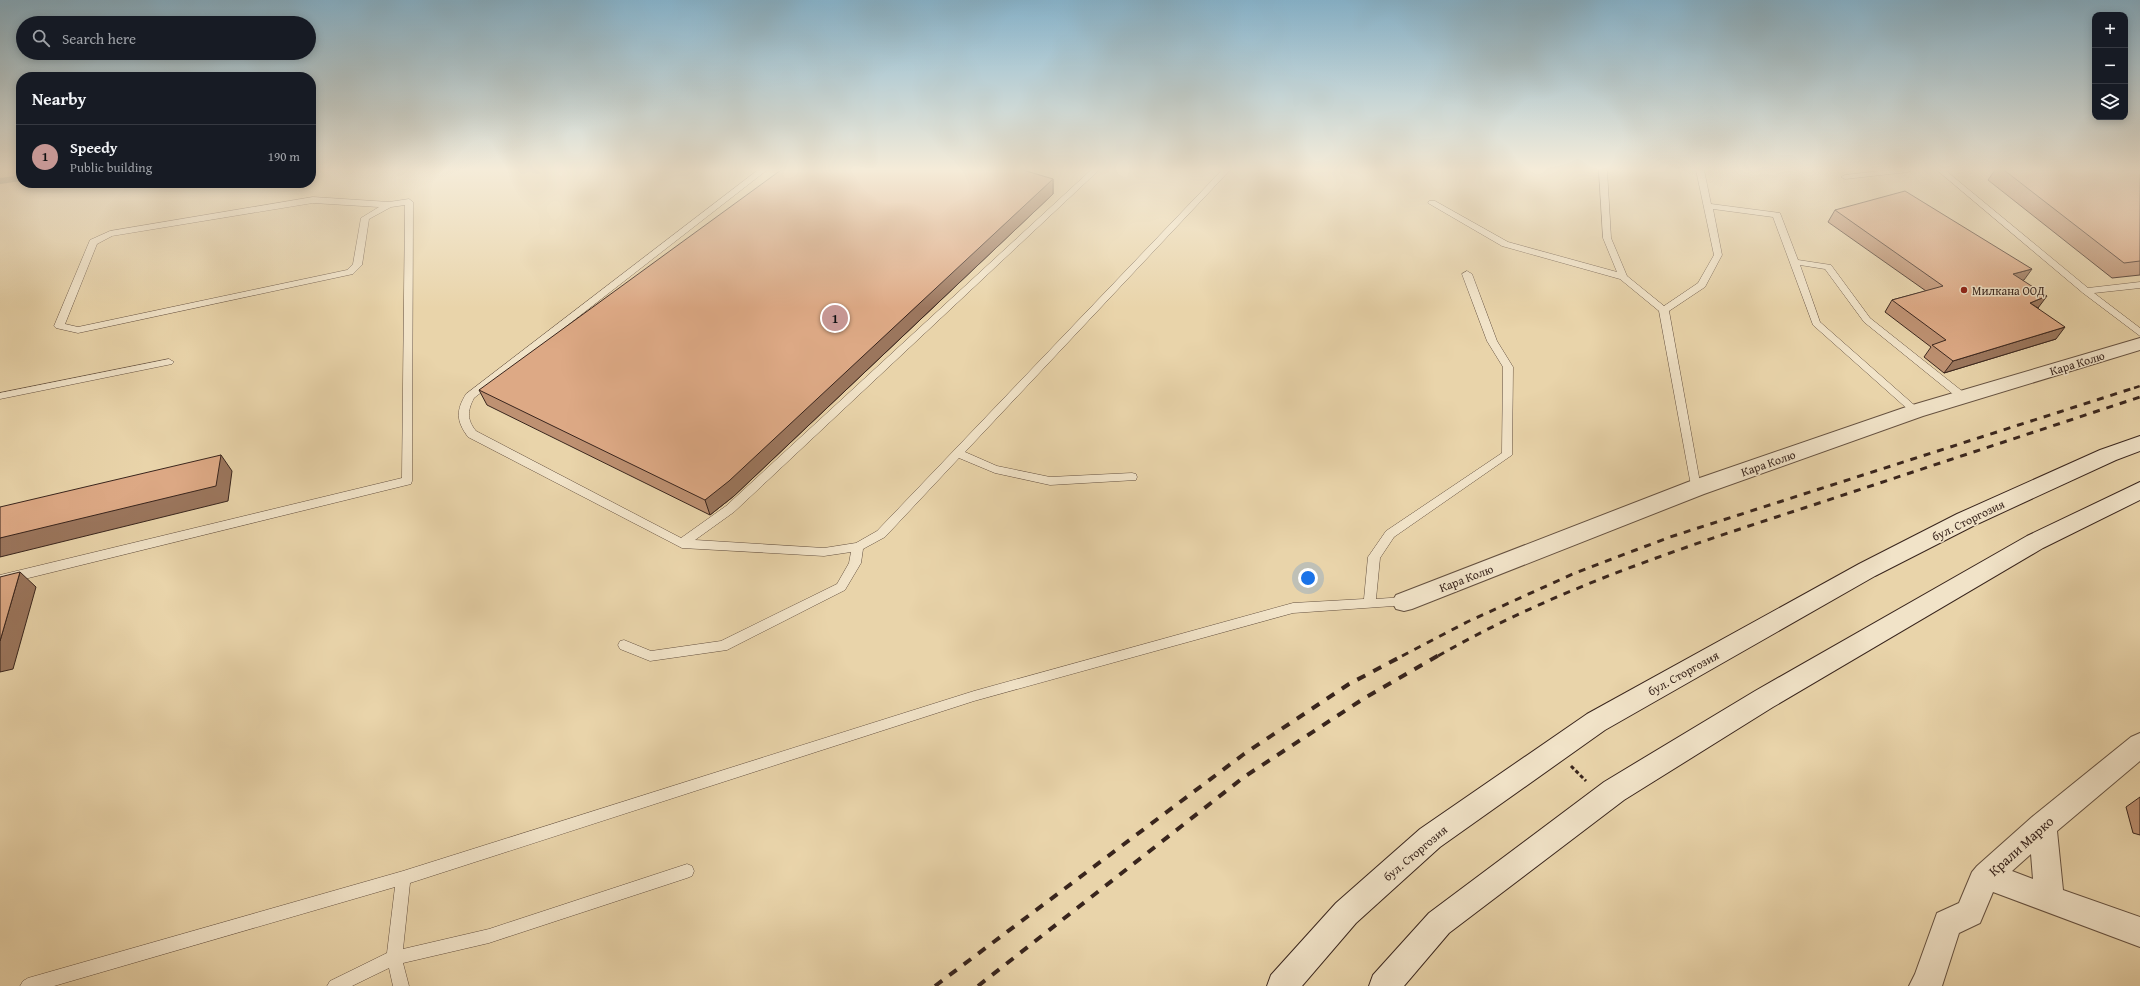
<!DOCTYPE html>
<meta charset="utf-8">
<style>
:root{--surface:#171b24;--page:#242831;--text:#f1f3f6;--muted:#9ea1a6;--line:#363941;--accent:#c59692}
body{margin:0;font-family:"Gentium Book Plus",serif;background:var(--page);color:var(--text)}
.controls{position:absolute;right:12px;top:12px;display:grid;overflow:hidden;border-radius:8px;box-shadow:0 2px 10px #0003}
.controls button{width:36px;height:36px;display:grid;place-items:center;padding:0;border:0;border-bottom:1px solid var(--line);background:var(--surface);color:var(--text);font:20px sans-serif}
.you{position:absolute;left:1308px;top:578px;width:14px;height:14px;margin:-10px;border:3px solid #fff;border-radius:50%;background:#1a73e8;box-shadow:0 0 0 6px #1a73e833}
.badge{display:grid;place-items:center;width:26px;height:26px;border-radius:50%;background:var(--accent);color:#111;font-size:13px;font-weight:700}
.pin{position:absolute;translate:-50% -50%;border:2px solid #fff;box-shadow:0 1px 4px #0006}
.list{margin:0;padding:0;list-style:none}
h2{display:flex;justify-content:space-between;align-items:center;height:52px;margin:0;padding:0 16px;font-size:17px}
h2 small{font-size:13px;font-weight:400;color:var(--muted)}
.list li{display:grid;grid-template-columns:26px 1fr auto;gap:12px;align-items:center;box-sizing:border-box;height:64px;padding:0 16px;border-top:1px solid var(--line)}
.list b{display:block;font-size:15px;white-space:nowrap}
.list p{margin:0;font-size:13px;white-space:nowrap;color:var(--muted)}
.list em{font-size:13px;font-style:normal;color:var(--muted)}
.icon{flex:none;width:22px;height:22px;fill:none;stroke:currentColor;stroke-width:2;stroke-linecap:round;stroke-linejoin:round}
.map{position:relative;flex:none;width:2140px;height:986px;overflow:hidden}
.search{position:absolute;background:var(--surface);box-shadow:0 2px 10px #0003;left:16px;top:16px;width:300px;height:44px;display:flex;align-items:center;gap:10px;box-sizing:border-box;padding:0 14px;border-radius:22px;color:var(--muted);font-size:15px}
.panel{position:absolute;background:var(--surface);box-shadow:0 2px 10px #0003;left:16px;top:72px;width:300px;height:116px;border-radius:16px}
.map>svg:first-child{display:block}
.lines{fill:none;stroke-linecap:round;stroke-linejoin:round}
.stream{stroke:#717d73;stroke-width:6}
.lane-casing{stroke:#655140;stroke-width:1}
.street-casing{stroke:#655140;stroke-width:2}
.secondary-casing{stroke:#39251d;stroke-width:2}
.path{stroke:#39251d;stroke-width:3;stroke-dasharray:4 2.5;stroke-linecap:butt}
.lane{fill:#f1e3c8;fill-rule:evenodd}
.street{fill:#f1e3c8;fill-rule:evenodd}
.secondary{fill:#f1e3c8;fill-rule:evenodd}
.rail-far2{stroke:#39251d;stroke-width:2.5;stroke-dasharray:6 6;stroke-linecap:butt}
.rail-far1{stroke:#39251d;stroke-width:3;stroke-dasharray:7 7;stroke-linecap:butt}
.rail{stroke:#39251d;stroke-width:4;stroke-dasharray:9 9;stroke-linecap:butt}
.wall{fill:#be9172;stroke:#39251d}
.shaded-wall{fill:#9b765d;stroke:#39251d}
.building{fill:#dda985;stroke:#39251d}
.poi-dot{fill:#8f2418;stroke:#f1e3c8;stroke-width:1.5}
.labels{text-anchor:middle;dominant-baseline:central;stroke-width:3;stroke-linejoin:round;paint-order:stroke}
.poi-label{font-size:12px;fill:#39251d;stroke:#f1e3c8;text-anchor:start}
.street-label{font-size:12px;fill:#39251d;stroke:#f1e3c8}
.near-street-label{font-size:14px;fill:#39251d;stroke:#f1e3c8}
</style>
<div class="map">
<svg width="2140" height="986" viewBox="0 0 2140 986">
<rect width="100%" height="100%" fill="#e9d4aa"/>
<filter id="stains"><feTurbulence type="fractalNoise" baseFrequency=".005" numOctaves="4"/><feColorMatrix values="0 0 0 0 .2 0 0 0 0 .09 0 0 0 0 .02 0 0 0 .5 -.17"/></filter>
<radialGradient id="worn" r=".72"><stop offset=".6" stop-color="#630" stop-opacity="0"/><stop offset="1" stop-color="#630" stop-opacity=".3"/></radialGradient>
<g class="lines">
<path class="stream" d="M0,181L21,178"/>
<g class="lane-casing">
<path id="lane" d="M758,170H767L474,398C467,411 467,420 476,431L681,538L726,506L1091,170H1099L734,512L695,540L824,548L856,543L877,531L1222,170H1230L965,452L997,466L1050,477L1132,473L1136,474L1137,477L1136,480L1050,485L995,473L959,458L885,537L863,549L861,563L845,590L727,650L650,661L620,649L618,645L620,641L624,640L651,651L721,641L837,584L849,563L851,552L824,556L682,548L468,437C456,421 456,410 466,394Z
M1599,170H1607L1611,238L1627,276L1664,306L1698,283L1714,255L1696,170H1704L1711,204L1780,213L1798,260L1831,265L1870,318L1967,395L1968,397L1967,399H1959L1864,322L1825,269L1800,265L1820,322L1921,411L1916,415L1912,413L1813,325L1773,217L1713,209L1722,255L1705,287L1669,311L1701,488L1700,491H1692L1659,311L1620,279L1502,246L1428,203L1429,201H1435L1508,242L1617,272L1603,238Z
M1890,170H1912L1908,172L1845,179L1841,177L1845,175Z
M1937,170H1945L2088,288L2140,282V288L2094,293L2140,328V336L2083,293Z
M313,197L389,202L409,199L413,202L412,481L411,484L0,585V575L402,478L405,205L391,207L369,219L362,265L353,274L78,333L56,328L54,326L90,240L110,231ZM313,203L379,207L361,218L353,264L347,270L78,327L65,324L97,244L112,236Z
M1467,271L1472,274L1497,341L1513,367L1512,455L1394,537L1380,558L1376,599L1404,597L1408,599L1410,602L1408,605L1293,613L974,701L410,883L403,949L489,929L687,864L692,866L694,871L692,876L687,878L489,943L403,963L409,986H393L389,968L352,986H327L330,981L387,953L395,887L54,986H20L23,981L28,978L403,871L974,691L1293,603L1364,599L1368,557L1386,531L1502,453L1503,367L1487,341L1462,274Z
M169,359L174,362L172,364L0,399V393Z"/>
</g>
<g class="street-casing">
<path id="street" d="M2140,338V350L1923,416L1704,494L1412,609L1404,611L1396,609L1392,602L1396,595L1688,482L1909,406Z
M2140,733V761L2057,831L2063,890L2140,917V947L1993,892L1980,923L1959,933L1942,986H1909L1915,974L1937,913L1959,903L1972,872L1977,866L2032,817L2131,737ZM2031,854L2033,879L2012,871Z"/>
</g>
<g class="secondary-casing">
<path id="secondary" d="M2140,436V451L2116,460L1973,526L1875,576L1605,730L1440,847L1356,923L1302,986H1267L1271,975L1336,903L1420,829L1587,714L1859,564L1957,514L2100,450Z
M2140,482V500L2043,548L1773,707L1624,800L1449,933L1404,986H1369L1373,975L1429,913L1604,782L1755,691L2027,536Z"/>
</g>
<path class="path" d="M1571,766L1586,781"/>
<use href="#lane" class="lane"/>
<use href="#street" class="street"/>
<use href="#secondary" class="secondary"/>
<path class="rail-far2" d="M2134,388L2140,386"/>
<path class="rail-far1" d="M1402,656L1467,622L1575,573L1670,537L2137,387
M1438,656C1553,590 1678,549 1804,508C1916,471 2028,434 2140,397"/>
<path class="rail" d="M935,986L1244,754L1349,684L1404,655
M978,986L1244,777L1363,699L1439,655"/>
</g>
<path class="wall" d="M1995,170H2140V275L2112,278L1988,180Z
M1053,179V194L734,496L710,515L487,405L479,390Z
M1835,210L2024,280L2023,281L2038,308L2056,339L1944,373L1924,357L1931,347L1885,312L1892,300L1926,291L1828,222Z
M2140,797V835L2133,833L2126,807Z"/>
<path class="shaded-wall" d="M1053,179V194L734,496L710,515L705,500Z
M2032,269L2024,280L2005,286L2013,274Z
M2047,296L2038,308L2030,303Z
M2065,327L2056,339L1944,373L1953,361Z
M221,455L232,471L228,501L0,557V538Z
M20,572L36,587L13,669L0,672V641Z"/>
<path class="building" d="M781,170H1023L1053,179L729,481L705,500L479,390Z
M2004,170H2140V261L2124,263Z
M1905,191L2032,269L2013,274L2047,296L2030,303L2065,327L1953,361L1932,345L1946,340L1892,300L1943,286L1835,210Z
M221,455L216,486L0,538V507Z
M20,572L0,641V577Z"/>
<linearGradient id="sky" x2="0" y2="1"><stop stop-color="#87b6d0"/><stop offset="0.55" stop-color="#f5ecd9"/><stop offset="1" stop-color="#f5ecd9" stop-opacity="0"/></linearGradient>
<rect width="2140" height="308" fill="url(#sky)"/>
<circle class="poi-dot" cx="1964" cy="290" r="4"/>
<g class="labels">
<g class="poi-label">
<text x="1972" y="290">Милкана OOД</text>
</g>
<g class="street-label">
<text transform="translate(2077 363) rotate(-17)">Кара Колю</text>
<text transform="translate(1768 463) rotate(-19)">Кара Колю</text>
<text transform="translate(1968 520) rotate(-26)">бул. Сторгозия</text>
<text transform="translate(1466 578) rotate(-21)">Кара Колю</text>
<text transform="translate(1683 673) rotate(-29)">бул. Сторгозия</text>
<text transform="translate(1415 853) rotate(-40)">бул. Сторгозия</text>
</g>
<g class="near-street-label">
<text transform="translate(2021 846) rotate(-42)">Крали Марко</text>
</g>
</g>
<rect width="100%" height="100%" filter="url(#stains)"/>
<rect width="100%" height="100%" fill="url(#worn)"/>
</svg>
<div class="controls">
<button>+</button>
<button>−</button>
<button><svg class="icon" aria-label="layers" viewBox="0 0 24 24"><path d="M12 4l9 5-9 5-9-5zM3 14l9 5 9-5"/></svg></button>
</div>
<div class="you"></div>
<div class="pin badge" style="left:835px;top:318px">1</div>
<div class="search"><svg class="icon" aria-label="search" viewBox="0 0 24 24"><circle cx="10" cy="10" r="6"/><path d="M15 15l6 6"/></svg>Search here</div>
<section class="panel">
<h2>Nearby<small></small></h2>
<ul class="list">
<li><span class="badge">1</span><div><b>Speedy</b><p>Public building</p></div><em>190 m</em></li>
</ul>
</section>
</div>
